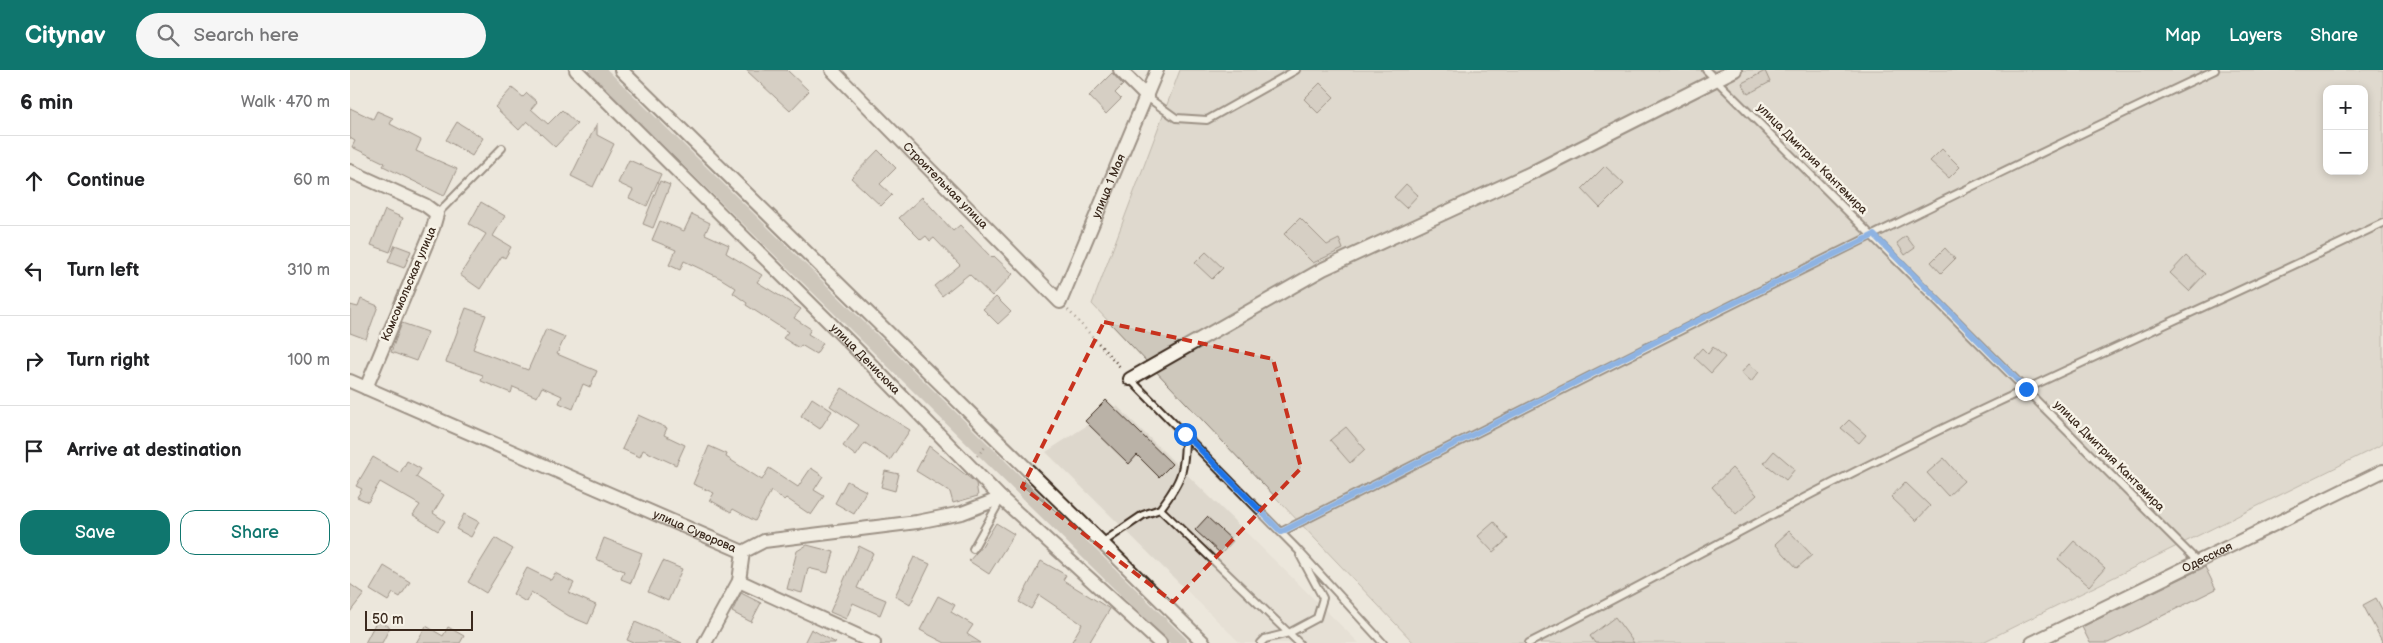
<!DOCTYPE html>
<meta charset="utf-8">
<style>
:root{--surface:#fff;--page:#f6f6f6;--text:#202124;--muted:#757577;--line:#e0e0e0;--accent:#0f766e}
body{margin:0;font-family:"Balsamiq Sans",sans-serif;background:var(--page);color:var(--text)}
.controls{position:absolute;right:15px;top:15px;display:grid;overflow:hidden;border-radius:10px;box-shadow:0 2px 8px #0003}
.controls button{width:45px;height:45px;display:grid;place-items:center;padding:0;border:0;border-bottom:1px solid var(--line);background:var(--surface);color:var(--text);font:25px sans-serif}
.scale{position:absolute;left:15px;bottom:12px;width:108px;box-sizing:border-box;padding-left:5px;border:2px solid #3b2a1e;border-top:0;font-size:14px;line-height:18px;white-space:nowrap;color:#3b2a1e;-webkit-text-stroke:4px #f7f3e8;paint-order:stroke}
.stop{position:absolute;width:15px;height:15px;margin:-11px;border:4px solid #1a73e8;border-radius:50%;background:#fff}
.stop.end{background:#1a73e8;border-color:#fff;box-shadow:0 1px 5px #0008}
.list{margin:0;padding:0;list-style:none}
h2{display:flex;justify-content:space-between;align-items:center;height:65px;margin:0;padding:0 20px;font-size:21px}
h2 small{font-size:16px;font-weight:400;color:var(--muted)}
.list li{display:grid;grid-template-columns:32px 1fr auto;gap:15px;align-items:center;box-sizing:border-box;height:90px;padding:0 20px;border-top:1px solid var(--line)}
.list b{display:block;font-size:19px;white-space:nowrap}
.list em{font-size:16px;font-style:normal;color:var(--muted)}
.actions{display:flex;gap:10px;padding:15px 20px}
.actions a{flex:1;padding:11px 0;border:1px solid var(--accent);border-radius:15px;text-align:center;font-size:18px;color:var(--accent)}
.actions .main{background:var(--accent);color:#fff}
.icon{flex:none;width:28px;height:28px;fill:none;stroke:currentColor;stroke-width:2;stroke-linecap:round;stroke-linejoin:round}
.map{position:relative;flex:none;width:2033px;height:573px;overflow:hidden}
header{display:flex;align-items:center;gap:30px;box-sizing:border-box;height:70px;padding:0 25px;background:var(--accent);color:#fff}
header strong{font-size:24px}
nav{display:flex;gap:28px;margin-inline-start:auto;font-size:18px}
.search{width:350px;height:45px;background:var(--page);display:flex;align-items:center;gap:12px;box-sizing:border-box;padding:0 18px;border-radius:28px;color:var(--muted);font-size:19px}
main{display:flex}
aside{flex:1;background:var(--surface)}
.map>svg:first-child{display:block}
.built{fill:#ddd7cc}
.green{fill:#cec8bc;stroke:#84796d;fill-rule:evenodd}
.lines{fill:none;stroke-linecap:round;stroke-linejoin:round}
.canal{stroke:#a89f93;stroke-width:15}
.building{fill:#bab2a7;stroke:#3b2a1e}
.lane-casing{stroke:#3b2a1e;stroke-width:10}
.street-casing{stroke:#3b2a1e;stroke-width:16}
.path{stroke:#3b2a1e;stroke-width:2.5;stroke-dasharray:1 4;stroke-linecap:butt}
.lane{stroke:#f7f3e8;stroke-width:6}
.street{stroke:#f7f3e8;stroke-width:12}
.route{stroke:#1a73e8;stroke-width:6}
.marked{fill:none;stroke:#c8321e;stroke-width:4;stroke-dasharray:10 6;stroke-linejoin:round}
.labels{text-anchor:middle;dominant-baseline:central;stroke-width:5;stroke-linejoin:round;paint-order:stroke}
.street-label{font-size:12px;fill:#3b2a1e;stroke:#f7f3e8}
</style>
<header>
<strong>Citynav</strong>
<div class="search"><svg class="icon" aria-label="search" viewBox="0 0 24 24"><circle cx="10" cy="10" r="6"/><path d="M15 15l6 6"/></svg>Search here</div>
<nav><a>Map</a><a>Layers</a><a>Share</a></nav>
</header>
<main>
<aside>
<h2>6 min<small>Walk · 470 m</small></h2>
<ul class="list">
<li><svg class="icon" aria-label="ahead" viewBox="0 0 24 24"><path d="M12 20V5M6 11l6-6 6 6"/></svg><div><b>Continue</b></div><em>60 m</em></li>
<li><svg class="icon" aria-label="left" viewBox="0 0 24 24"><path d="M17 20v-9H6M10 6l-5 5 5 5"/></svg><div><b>Turn left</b></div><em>310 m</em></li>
<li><svg class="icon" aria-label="right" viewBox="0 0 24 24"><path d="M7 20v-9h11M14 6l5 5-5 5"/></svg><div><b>Turn right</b></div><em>100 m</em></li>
<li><svg class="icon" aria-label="arrive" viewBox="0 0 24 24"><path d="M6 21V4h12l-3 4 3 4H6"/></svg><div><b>Arrive at destination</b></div></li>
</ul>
<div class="actions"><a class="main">Save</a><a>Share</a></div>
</aside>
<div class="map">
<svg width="2033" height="573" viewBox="0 0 2033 573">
<rect width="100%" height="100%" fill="#ece7dc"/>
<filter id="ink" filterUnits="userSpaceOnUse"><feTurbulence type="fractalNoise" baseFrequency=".02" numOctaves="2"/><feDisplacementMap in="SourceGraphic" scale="10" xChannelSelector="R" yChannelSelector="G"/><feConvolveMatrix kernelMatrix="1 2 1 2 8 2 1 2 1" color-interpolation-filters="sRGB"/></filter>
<g filter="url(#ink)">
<path class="built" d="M767,336L1009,573H890L696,382Z"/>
<path class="green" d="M830,0H2033V374L1631,573H1064L742,234ZM1977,19H2014V101H1977Z"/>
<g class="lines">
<path class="canal" d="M247,0L830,573"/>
</g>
<path class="building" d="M396,0H437L459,21L440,41Z
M1415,1L1420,12L1398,24L1392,13Z
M762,3L773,15L765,23L771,29L756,44L739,26Z
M970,13L984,27L968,43L954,29Z
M162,18L173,27L177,23L187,32L181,39L198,54L212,40L227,54L205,77L177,51L169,60L145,37Z
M0,38L23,49L27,41L43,48L40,54L71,70L66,81L107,99L94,126L33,96L35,93L2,77L5,71L0,68Z
M107,52L133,68L122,86L96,70Z
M247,53V65L264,74L243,117L221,106Z
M1592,79L1610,97L1599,108L1580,91Z
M528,80L546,98L530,114L542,125L531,136L501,108Z
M279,90L311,104L297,136L279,128L283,120L268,113Z
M1255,96L1274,114L1250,138L1232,119Z
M310,111L320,115L303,158L293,154Z
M1056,114L1068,125L1056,138L1044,127Z
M572,127L603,161L610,155L642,188L644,186L663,204L642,226L619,204L592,226L584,216L610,195L584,168L580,171L576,166L571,170L549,148Z
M131,132L155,146L143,166L161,177L155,188L152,186L130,219L110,205L136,164L119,154Z
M35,140L53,148L40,182L21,175Z
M342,144L360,153L355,164L379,175L376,183L412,205L407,212L451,239L444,248L461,259L458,264L473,273L466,284L451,275L449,278L433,268L438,262L396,235L397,233L383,223L386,218L370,208L334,191L330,200L319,195L326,180L302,170L310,151L334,161Z
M950,148L977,175L989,169L993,179L963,193L934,164Z
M1556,166L1565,178L1555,185L1547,173Z
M45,175L61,181L54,198L38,192Z
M1595,178L1605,189L1591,203L1581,192Z
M856,182L873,198L862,209L845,193Z
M1836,186L1855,204L1839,221L1820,203Z
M646,227L661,242L648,254L633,239Z
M11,229L28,236L16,269L0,263V235L8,237Z
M116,238L136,245L123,279L178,300L196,259L215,267L207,284L247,301L240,317L233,314L223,339L209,333L212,326L192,317L187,327L163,317L161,323L131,311L133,305L96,292Z
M52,253L78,262L66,291L41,282Z
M1363,277L1375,287L1361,303L1344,287L1352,278L1358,284Z
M1399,294L1409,302L1401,312L1391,303Z
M492,318L560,360L540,390L515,373L506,386L493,376L509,355L480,336Z
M462,328L482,341L470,359L451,346Z
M756,330L822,394L809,407L787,385L779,394L735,351Z
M288,345L317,358L314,365L335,375L326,395L293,380L290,387L272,379Z
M1499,350L1516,365L1509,373L1491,358Z
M996,357L1015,379L1000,393L980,370Z
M359,376L377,384L376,387L412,410L419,398L448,417L461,398L473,406L464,420L474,426L461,445L436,428L434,430L421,421L405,451L383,439L381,442L360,430L364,423L343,414Z
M579,376L626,413L628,426L603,433L600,422L566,401Z
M1424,381L1445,399L1436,410L1414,393Z
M23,387L50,403L57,391L71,399L66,407L94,425L83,443L95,451L88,461L63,445L70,435L30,412L18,432L7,427L12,419L6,416Z
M1594,388L1614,411L1598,426L1577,403Z
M1382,398L1407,425L1386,444L1362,417Z
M535,401L549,404L545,421L531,417Z
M497,411L516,421L504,444L485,433Z
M1555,412L1580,436L1566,451L1541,427Z
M114,444L129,452L121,467L106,459Z
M857,447L883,471L871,484L845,460Z
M1144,452L1158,469L1143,482L1128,466Z
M646,453L664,464L639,504L619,491L632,476Z
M1439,461L1462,485L1447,498L1425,474Z
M145,468L163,479L136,523L118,512Z
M254,468L292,483L281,513L271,509L274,501L246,489Z
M1724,471L1755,498L1739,516L1708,489Z
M457,475L484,482L478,503L458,498L452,523L437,519L447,481Z
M509,476L523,483L507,518L536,530L530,545L503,533L496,549L480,542Z
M564,487L580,494L560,535L545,526Z
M313,491L332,499L318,531L298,522Z
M691,491L716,505L713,510L760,539L739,573H721L732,554L689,525L681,539L669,532Z
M34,496L60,512L50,527L43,523L38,531L20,520Z
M1855,497L1866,519L1758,573H1740L1732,557Z
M177,498L201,510L205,503L224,513L219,523L246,535L238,554L219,546L181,522L176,532L163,524Z
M0,514L14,524L0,542Z
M391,523L411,533L401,552L382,542Z
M588,526L605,535L601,542L623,555L617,564L631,573H595L570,560Z
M2026,528L2033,541V573L2013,535Z
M1265,547L1284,573H1245L1240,566Z
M27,550L40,557L32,573H15Z
M285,552L306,561L332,573H284L277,570Z
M76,556L93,566L98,557L114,566L110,573H66Z
M461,559L486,573H454Z"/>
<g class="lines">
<g class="lane-casing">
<path id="lane" d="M1356,0L1848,492
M797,27L826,48L857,50L946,0
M87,144L152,78
M780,309L948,480L1033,573
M810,439C832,410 835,401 835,364
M931,462C1241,305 1551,148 1865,0
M752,473L793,445L810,439L949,573
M623,479L651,429
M911,573L915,569L939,563L967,548L973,528L950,485
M1179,573C1279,523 1376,468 1475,417C1658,323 1848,242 2033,153"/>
</g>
<g class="street-casing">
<g id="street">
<path id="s1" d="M226,0L504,277L651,428L810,573"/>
<path d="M271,0L854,573"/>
<path id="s2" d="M482,0L710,232L807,0"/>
<path d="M770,0L797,27"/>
<path d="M0,101L75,135L87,144L83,158L16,318"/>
<path d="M780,309L973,199L1181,103L1385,0"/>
<path id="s3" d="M0,311L393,482L414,471L567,452L612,443L651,428"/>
<path d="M389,511L524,573"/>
<path d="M355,573L389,511L393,482"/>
<path id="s4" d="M1682,573L2033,401"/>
</g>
</g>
<path class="path" d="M718,240L772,299
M627,386L636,376"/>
<use href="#lane" class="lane"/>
<use href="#street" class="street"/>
</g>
</g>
<g class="lines" filter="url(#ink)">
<path class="route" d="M835,364L931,462L1333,258L1524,165L1676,319"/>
</g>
<path d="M0 0H2033V573H0ZM754,252L923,289L951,398L823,532L672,417Z" fill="#ece7dc" fill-opacity=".55" fill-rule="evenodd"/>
<path class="marked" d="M754,252L923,289L951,398L823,532L672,417Z"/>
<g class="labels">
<g class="street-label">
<text transform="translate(1462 89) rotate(45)">улица Дмитрия Кантемира</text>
<text stroke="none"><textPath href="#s2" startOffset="162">Строительная улица</textPath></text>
<text stroke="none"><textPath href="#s2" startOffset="451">улица 1 Мая</textPath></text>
<text transform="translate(59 214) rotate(-67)">Комсомольская улица</text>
<text stroke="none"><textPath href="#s1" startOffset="409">улица Денисюка</textPath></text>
<text transform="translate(1759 386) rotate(45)">улица Дмитрия Кантемира</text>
<text stroke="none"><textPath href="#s3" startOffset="376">улица Суворова</textPath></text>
<text stroke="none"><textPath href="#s4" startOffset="195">Одесская</textPath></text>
</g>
</g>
</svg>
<div class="controls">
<button>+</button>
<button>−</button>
</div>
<div class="scale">50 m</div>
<div class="stop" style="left:835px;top:364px"></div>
<div class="stop end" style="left:1676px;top:319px"></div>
</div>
</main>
